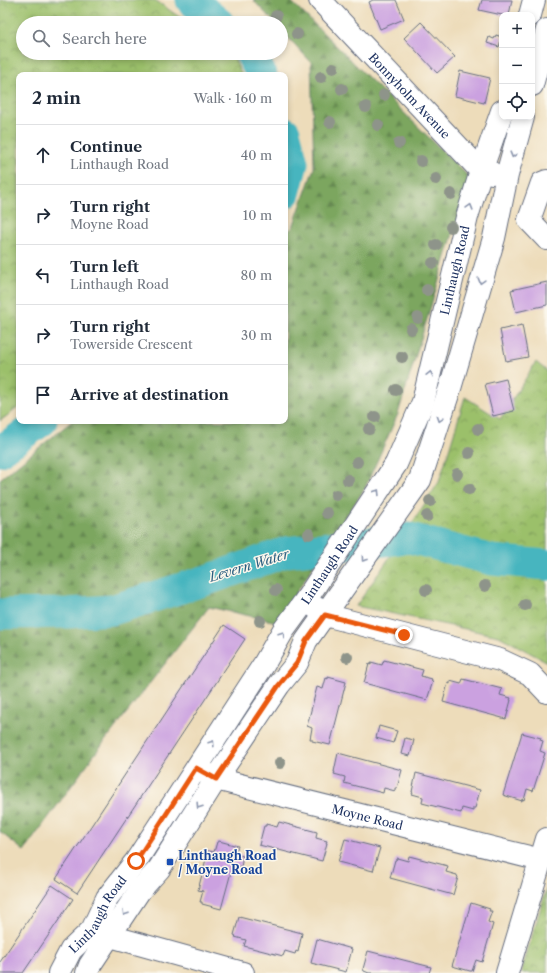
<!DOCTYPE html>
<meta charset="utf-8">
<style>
:root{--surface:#fff;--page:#f6f6f7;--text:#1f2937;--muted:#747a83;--line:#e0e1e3}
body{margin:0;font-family:"Libre Caslon Text",serif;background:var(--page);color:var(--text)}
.controls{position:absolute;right:12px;top:12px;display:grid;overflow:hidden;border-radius:8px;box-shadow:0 2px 6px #0003}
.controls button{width:36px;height:36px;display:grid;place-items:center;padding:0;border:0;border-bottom:1px solid var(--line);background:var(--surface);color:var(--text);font:20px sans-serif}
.stop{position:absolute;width:12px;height:12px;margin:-9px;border:3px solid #ea580c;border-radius:50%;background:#fff}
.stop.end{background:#ea580c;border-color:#fff;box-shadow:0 1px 4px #0008}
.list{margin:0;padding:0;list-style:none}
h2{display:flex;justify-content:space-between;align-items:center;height:52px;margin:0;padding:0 16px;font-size:17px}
h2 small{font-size:13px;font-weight:400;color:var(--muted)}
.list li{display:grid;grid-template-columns:26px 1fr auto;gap:12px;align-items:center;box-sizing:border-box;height:60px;padding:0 16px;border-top:1px solid var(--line)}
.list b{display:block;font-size:15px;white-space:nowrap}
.list p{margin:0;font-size:13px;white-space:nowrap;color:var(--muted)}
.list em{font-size:13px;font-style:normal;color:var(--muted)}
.icon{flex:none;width:22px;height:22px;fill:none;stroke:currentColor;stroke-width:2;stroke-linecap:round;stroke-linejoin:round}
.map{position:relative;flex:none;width:547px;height:973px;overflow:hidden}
.search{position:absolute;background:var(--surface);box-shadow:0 2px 6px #0003;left:16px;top:16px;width:272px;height:44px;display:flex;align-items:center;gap:10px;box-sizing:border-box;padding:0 14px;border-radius:22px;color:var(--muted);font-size:15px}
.panel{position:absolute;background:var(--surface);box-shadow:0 2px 6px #0003;left:16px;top:72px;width:272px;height:352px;border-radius:8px}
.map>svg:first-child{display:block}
.forest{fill:url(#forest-firs);stroke:#4c6a5e}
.park{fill:url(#park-crowns);stroke:#5b7864}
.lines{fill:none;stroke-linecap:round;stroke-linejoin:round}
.river{stroke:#46b5bf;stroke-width:31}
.building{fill:#cba1e0}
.minor-casing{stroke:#646c7e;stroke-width:24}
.minor{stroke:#fff;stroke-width:22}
.tree{fill:#8e948a}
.oneway{stroke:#8d97ae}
.route{stroke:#ea580c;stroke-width:5}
.transit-dot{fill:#1a4fb4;stroke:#fbf7ec;stroke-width:1.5}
.labels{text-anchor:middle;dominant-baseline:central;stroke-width:3;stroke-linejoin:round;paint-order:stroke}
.street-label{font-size:12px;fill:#1b2f5e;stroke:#fbf7ec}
.transit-label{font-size:12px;font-weight:bold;fill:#164399;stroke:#fbf7ec;text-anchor:start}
.water-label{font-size:13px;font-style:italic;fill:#2a5e80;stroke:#fbf7ec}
</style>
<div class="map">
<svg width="547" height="973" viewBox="0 0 547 973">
<defs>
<pattern id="forest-firs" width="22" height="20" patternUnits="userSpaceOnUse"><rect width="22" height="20" fill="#7ca65e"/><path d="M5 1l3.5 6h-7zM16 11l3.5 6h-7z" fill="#658851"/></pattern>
<pattern id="park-crowns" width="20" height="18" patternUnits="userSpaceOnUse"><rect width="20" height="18" fill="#9bc06a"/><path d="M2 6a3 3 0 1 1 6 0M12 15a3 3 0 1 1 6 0" fill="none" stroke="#7e9c5a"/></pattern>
</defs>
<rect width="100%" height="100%" fill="#fbf7ec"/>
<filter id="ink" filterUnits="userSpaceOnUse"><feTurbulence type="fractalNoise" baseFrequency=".025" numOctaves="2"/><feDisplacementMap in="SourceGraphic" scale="8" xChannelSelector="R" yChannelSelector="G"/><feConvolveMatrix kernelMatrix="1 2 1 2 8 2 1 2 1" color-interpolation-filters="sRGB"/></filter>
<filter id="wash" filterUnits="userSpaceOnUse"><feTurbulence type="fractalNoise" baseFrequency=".012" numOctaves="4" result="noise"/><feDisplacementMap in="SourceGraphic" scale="16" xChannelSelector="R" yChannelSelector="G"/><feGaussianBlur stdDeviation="0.9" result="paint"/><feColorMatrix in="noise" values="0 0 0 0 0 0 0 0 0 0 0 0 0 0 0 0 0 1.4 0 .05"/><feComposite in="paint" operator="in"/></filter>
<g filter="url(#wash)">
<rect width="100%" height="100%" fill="#eddcba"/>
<path class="forest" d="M253,0H290L470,178L398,414L365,488L277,622L209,607L94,755L24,851L0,832V479L72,421H285V234L293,227L314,168L311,62L281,30V23H275Z"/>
<path class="park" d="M0,0H155L188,23H23V53H229L233,56L242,75H19V407L0,421Z
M536,362L547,371V662L499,636L356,606L385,564L439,482L465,397L500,419Z
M547,887V973H521Z"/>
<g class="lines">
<path class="river" d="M191,0L219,23
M250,53L262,75
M285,132L293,163L285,193
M0,451L42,421
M0,614L68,613L112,610L210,579L286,552L410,538L492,560L547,565"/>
</g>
<g id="blocks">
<path class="building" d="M373,0H396L404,19L380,29L369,2Z
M482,0H512L509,15H502L479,10Z
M421,22L455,57L437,73L404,38Z
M496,35L502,37L499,47L487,43L489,37L494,39Z
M460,71L490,78L484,103L455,96Z
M547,282V305L516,312L511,290Z
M522,325L528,357L506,361L500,330Z
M506,379L514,411L493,416L485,384Z
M224,625L245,639L77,893L56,879Z
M384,660L423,670L421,676L432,679L431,681H433L427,700L364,683L369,664L371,665V662L382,665Z
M328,677L346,682L330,745L312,741V739H310L312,728L307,726L317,687L323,689L326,678L328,679Z
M463,679L502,689L500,695L511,698L510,700H511L506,719L443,702L448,683L450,684V681L461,684Z
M379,726L397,731L393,743L376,738Z
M522,733L541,738L540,740L543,741L540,751L545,753L533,791L527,789L524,800L522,799V801L503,795Z
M405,738L414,740L410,756L401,754Z
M338,753L402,770L397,788H395V791L384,788L383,793L344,783L345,777L334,774L335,772H334Z
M416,773L480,790L475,808H473V811L462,808L461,813L422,803L423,797L412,794L413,792H412Z
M279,822L317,832L316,838L327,841L326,843H327L322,861L259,845L264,826H266V824L277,827Z
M345,839L380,848L373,871L338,862Z
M219,841L238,846L235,854L243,856L241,867L233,865L221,909L202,904V902H200L203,891L198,890L208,851L214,852L217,842Z
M409,856L448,866L446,872L457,875V876L458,877L453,895L390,878L395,860H396L397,858L408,861Z
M52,885L73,899L23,973H0V962Z
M471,903L490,909L489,911H492L488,922L493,924L482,962L476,960L472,971H470L452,966Z
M239,917L302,933L298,952L296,951L295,954L285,951L283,956L244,946L246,940L235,937L236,936L234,935Z
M317,939L352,949L346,972L311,963Z
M368,951L431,967L429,973H369L364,971L363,969Z"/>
</g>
</g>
<g filter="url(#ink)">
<use href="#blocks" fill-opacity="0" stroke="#646c7e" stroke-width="1"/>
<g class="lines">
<g class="minor-casing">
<g id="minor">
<path id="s1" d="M320,0L481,171L492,173"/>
<path d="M530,15L534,0"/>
<path d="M532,85L547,30"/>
<path d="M547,181L542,183L529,220L547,239"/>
<path d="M315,607L325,615L500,660L530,674L547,692"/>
<path id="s2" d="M204,772L216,779L541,860"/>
<path d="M98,932L110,936L243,973"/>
<path id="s3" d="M59,973L71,950L92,930L107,898L136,861L264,664L283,631L305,601L396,464L423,402L467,217L481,171L502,111"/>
<path d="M87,973L90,965L140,890L159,869L216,779L279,685L297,663L306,641L420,480L451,385L494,238L507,175L523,117"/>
<path d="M507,973L547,839"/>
</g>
</g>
<use href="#minor" class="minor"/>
</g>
<g class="tree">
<circle cx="276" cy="16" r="6"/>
<circle cx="297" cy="34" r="6"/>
<circle cx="333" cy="68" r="6"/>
<circle cx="321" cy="77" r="6"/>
<circle cx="342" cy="89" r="6"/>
<circle cx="384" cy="95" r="6"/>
<circle cx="366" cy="107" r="6"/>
<circle cx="330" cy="122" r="6"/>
<circle cx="378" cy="125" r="6"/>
<circle cx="399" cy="143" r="6"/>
<circle cx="421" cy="161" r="6"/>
<circle cx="436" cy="179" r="6"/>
<circle cx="451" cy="194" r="6"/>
<circle cx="451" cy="227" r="6"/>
<circle cx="436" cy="245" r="6"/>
<circle cx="433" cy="263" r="6"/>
<circle cx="427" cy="290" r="6"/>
<circle cx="418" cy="318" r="6"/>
<circle cx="411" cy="329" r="6"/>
<circle cx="402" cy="357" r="6"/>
<circle cx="396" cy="390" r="6"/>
<circle cx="375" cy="417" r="6"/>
<circle cx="369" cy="429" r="6"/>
<circle cx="478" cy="429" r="6"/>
<circle cx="469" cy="453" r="6"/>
<circle cx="357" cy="462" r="6"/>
<circle cx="457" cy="474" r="6"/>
<circle cx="348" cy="480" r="6"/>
<circle cx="469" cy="489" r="6"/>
<circle cx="336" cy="495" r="6"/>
<circle cx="430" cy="501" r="6"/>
<circle cx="327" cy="513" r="6"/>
<circle cx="427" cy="516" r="6"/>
<circle cx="309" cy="534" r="6"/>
<circle cx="485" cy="586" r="6"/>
<circle cx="276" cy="590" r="6"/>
<circle cx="426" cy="590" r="6"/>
<circle cx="525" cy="605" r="6"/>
<circle cx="260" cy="621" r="6"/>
<circle cx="347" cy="657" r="6"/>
<circle cx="280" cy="763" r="6"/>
</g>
<defs><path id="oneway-chevron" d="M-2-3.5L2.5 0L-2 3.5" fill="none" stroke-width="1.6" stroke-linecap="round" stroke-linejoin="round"/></defs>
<g class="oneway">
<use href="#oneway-chevron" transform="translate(513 155) rotate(105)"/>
<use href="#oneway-chevron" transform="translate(470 207) rotate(-74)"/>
<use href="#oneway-chevron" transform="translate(481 281) rotate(106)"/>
<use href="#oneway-chevron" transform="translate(430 374) rotate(-77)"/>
<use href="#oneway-chevron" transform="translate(440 419) rotate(108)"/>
<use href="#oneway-chevron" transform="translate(377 492) rotate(-58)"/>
<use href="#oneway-chevron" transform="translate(364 559) rotate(126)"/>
<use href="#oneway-chevron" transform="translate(282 634) rotate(-57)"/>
<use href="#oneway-chevron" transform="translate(212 743) rotate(-57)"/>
<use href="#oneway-chevron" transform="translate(199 806) rotate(123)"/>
<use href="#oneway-chevron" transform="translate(125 913) rotate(122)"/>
</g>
</g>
<g class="lines" filter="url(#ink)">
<path class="route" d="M136,861L196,768L216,779L279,685L297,663L306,641L325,615L404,635"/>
</g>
<rect class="transit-dot" x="166" y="858" width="8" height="8" rx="2"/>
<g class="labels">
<g class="street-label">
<text stroke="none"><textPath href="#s1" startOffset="131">Bonnyholm Avenue</textPath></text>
<text stroke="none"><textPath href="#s3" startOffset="815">Linthaugh Road</textPath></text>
<text stroke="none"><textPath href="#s3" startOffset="491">Linthaugh Road</textPath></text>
<text stroke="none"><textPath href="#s2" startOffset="170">Moyne Road</textPath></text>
<text stroke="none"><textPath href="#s3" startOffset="71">Linthaugh Road</textPath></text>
</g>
<g class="transit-label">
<text x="178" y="855">Linthaugh Road<tspan x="178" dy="14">/ Moyne Road</tspan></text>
</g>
<g class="water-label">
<text transform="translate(249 565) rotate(-17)">Levern Water</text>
</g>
</g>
</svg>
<div class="controls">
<button>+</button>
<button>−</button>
<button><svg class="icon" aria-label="locate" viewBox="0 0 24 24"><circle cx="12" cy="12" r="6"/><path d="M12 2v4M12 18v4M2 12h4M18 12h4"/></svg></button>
</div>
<div class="stop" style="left:136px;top:861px"></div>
<div class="stop end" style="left:404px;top:635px"></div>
<div class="search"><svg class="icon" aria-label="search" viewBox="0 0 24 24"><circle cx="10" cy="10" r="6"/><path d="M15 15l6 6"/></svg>Search here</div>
<section class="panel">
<h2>2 min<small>Walk · 160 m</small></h2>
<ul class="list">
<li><svg class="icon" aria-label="ahead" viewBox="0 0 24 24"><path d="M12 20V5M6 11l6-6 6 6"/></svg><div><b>Continue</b><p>Linthaugh Road</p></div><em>40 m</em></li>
<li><svg class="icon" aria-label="right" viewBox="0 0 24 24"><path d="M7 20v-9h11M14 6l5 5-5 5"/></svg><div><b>Turn right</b><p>Moyne Road</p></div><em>10 m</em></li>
<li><svg class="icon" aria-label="left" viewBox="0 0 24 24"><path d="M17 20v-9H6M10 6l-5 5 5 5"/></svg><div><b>Turn left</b><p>Linthaugh Road</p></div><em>80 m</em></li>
<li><svg class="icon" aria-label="right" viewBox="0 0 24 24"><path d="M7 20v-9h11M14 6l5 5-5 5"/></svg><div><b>Turn right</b><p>Towerside Crescent</p></div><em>30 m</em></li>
<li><svg class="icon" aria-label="arrive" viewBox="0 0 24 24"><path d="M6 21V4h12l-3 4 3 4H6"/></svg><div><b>Arrive at destination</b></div></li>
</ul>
</section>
</div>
